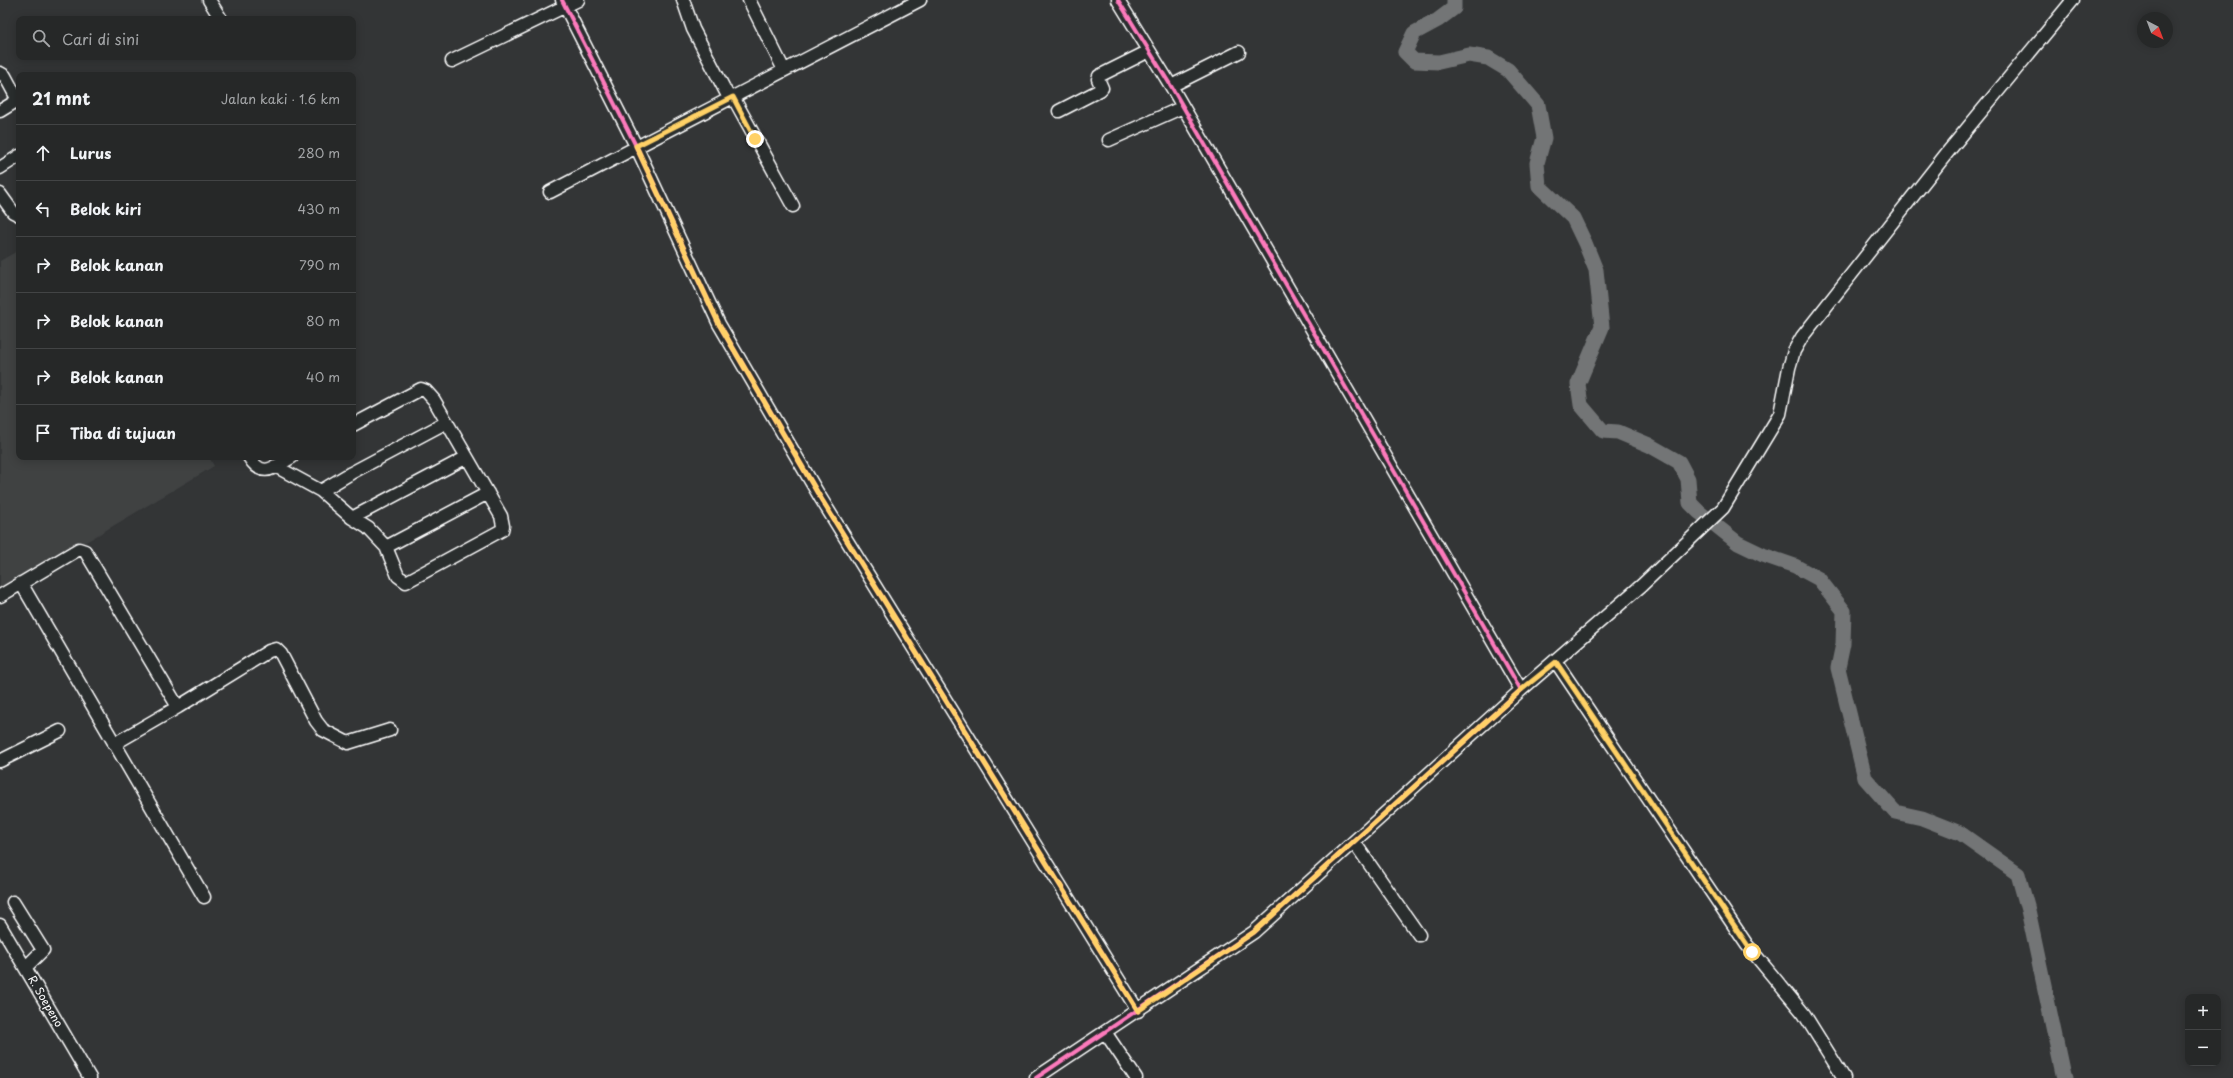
<!DOCTYPE html>
<html lang="id">
<meta charset="utf-8">
<style>
:root{--surface:#262828;--page:#2e3030;--text:#f1f3f6;--muted:#a4a6a8;--line:#424445}
body{margin:0;font-family:"Playpen Sans",sans-serif;background:var(--page);color:var(--text)}
.controls{position:absolute;right:12px;bottom:12px;display:grid;overflow:hidden;border-radius:8px;box-shadow:0 2px 10px #0003}
.controls button{width:36px;height:36px;display:grid;place-items:center;padding:0;border:0;border-bottom:1px solid var(--line);background:var(--surface);color:var(--text);font:20px sans-serif}
.compass{position:absolute;left:2137px;top:12px;width:36px;height:36px;border-radius:50%;background:var(--surface);box-shadow:0 2px 10px #0003;rotate:138deg}
.stop{position:absolute;width:12px;height:12px;margin:-9px;border:3px solid #ffd166;border-radius:50%;background:#fff}
.stop.end{background:#ffd166;border-color:#fff;box-shadow:0 1px 4px #0008}
.list{margin:0;padding:0;list-style:none}
h2{display:flex;justify-content:space-between;align-items:center;height:52px;margin:0;padding:0 16px;font-size:17px}
h2 small{font-size:13px;font-weight:400;color:var(--muted)}
.list li{display:grid;grid-template-columns:26px 1fr auto;gap:12px;align-items:center;box-sizing:border-box;height:56px;padding:0 16px;border-top:1px solid var(--line)}
.list b{display:block;font-size:15px;white-space:nowrap}
.list em{font-size:13px;font-style:normal;color:var(--muted)}
.icon{flex:none;width:22px;height:22px;fill:none;stroke:currentColor;stroke-width:2;stroke-linecap:round;stroke-linejoin:round}
.map{position:relative;flex:none;width:2233px;height:1078px;overflow:hidden}
.search{position:absolute;background:var(--surface);box-shadow:0 2px 10px #0003;left:16px;top:16px;width:340px;height:44px;display:flex;align-items:center;gap:10px;box-sizing:border-box;padding:0 14px;border-radius:8px;color:var(--muted);font-size:15px}
.panel{position:absolute;background:var(--surface);box-shadow:0 2px 10px #0003;left:16px;top:72px;width:340px;height:388px;border-radius:8px}
.map>svg:first-child{display:block}
.built{fill:#404243}
.lines{fill:none;stroke-linecap:round;stroke-linejoin:round}
.river{stroke:#737576;stroke-width:15}
.minor-casing{stroke:#fff;stroke-width:15}
.minor{stroke:#2a2d2e;stroke-width:12}
.cycleway-casing{stroke:#2a2d2e;stroke-width:6}
.cycleway{stroke:#fd7abc;stroke-width:4}
.route{stroke:#ffd166;stroke-width:5}
.labels{text-anchor:middle;dominant-baseline:central;stroke-width:3.5;stroke-linejoin:round;paint-order:stroke}
.street-label{font-size:11px;fill:#fff;stroke:#2a2d2e}
</style>
<div class="map">
<svg width="2233" height="1078" viewBox="0 0 2233 1078">
<rect width="100%" height="100%" fill="#333536"/>
<filter id="ink" filterUnits="userSpaceOnUse"><feTurbulence type="fractalNoise" baseFrequency=".025" numOctaves="2"/><feDisplacementMap in="SourceGraphic" scale="8" xChannelSelector="R" yChannelSelector="G"/><feConvolveMatrix kernelMatrix="1 2 1 2 8 2 1 2 1" color-interpolation-filters="sRGB"/></filter>
<g filter="url(#ink)">
<path class="built" d="M19,250V457H209L214,466L0,593V261Z"/>
<g class="lines">
<path class="river" d="M1454,0V8L1438,20L1414,33L1405,52L1414,61L1439,62L1469,55L1488,58L1508,70L1538,105L1544,138L1537,163L1539,186L1573,218L1585,243L1596,270L1602,327L1578,384L1581,405L1603,431L1618,432L1649,445L1679,462L1688,479L1690,503L1699,512L1738,543L1763,555L1795,566L1819,579L1844,611L1843,644L1838,668L1865,778L1895,812L1922,818L1960,833L2018,874L2028,910L2063,1074L2065,1078"/>
<g class="minor-casing">
<path id="minor" d="M209,0L221,19
M562,0L636,146L719,324L820,497L1138,1011
M683,0L693,29L729,98
M749,0L784,70
M452,61L578,0
M0,73L5,76L19,102
M1171,86L1239,52
M733,97L793,206
M0,111L18,100
M1059,111L1100,90L1102,88L1098,79L1099,76L1149,51
M1109,140L1183,107
M0,168L19,156
M550,192L920,0
M0,194L13,212L19,215
M249,457C263,480 274,467 292,457
M275,466L321,491L352,518L368,528L386,547L398,576L406,582L502,530L503,526L501,516L434,400L426,391L421,389L353,425
M321,491L351,473L447,422
M352,518L467,457
M386,547L488,493
M21,583L204,897
M0,596L79,549L85,551L178,707L114,744
M1556,662L1747,945L1804,1014L1844,1078
M1521,690L1642,585L1723,508L1780,414L1789,368L1794,351L1802,337L1947,153L2073,0
M178,707L269,651L276,649L281,654L316,721L323,730L348,743L390,730
M0,761L60,731
M1354,842L1419,935
M13,902L43,950L26,967
M0,925L90,1078
M1105,1032L1136,1078
M1036,1078L1254,932L1521,690L1171,86L1118,0"/>
</g>
<use href="#minor" class="minor"/>
<g class="cycleway-casing">
<path id="cycleway" d="M562,0L636,146L719,324L820,497L1138,1011
M1036,1078L1254,932L1521,690L1171,86L1118,0"/>
</g>
<use href="#cycleway" class="cycleway"/>
</g>
</g>
<g class="lines" filter="url(#ink)">
<path class="route" d="M755,139L733,97L636,146L719,324L820,497L1138,1011L1254,932L1521,690L1556,662L1752,952"/>
</g>
<g class="labels">
<g class="street-label">
<text transform="translate(46 1001) rotate(60)">R. Soepeno</text>
</g>
</g>
</svg>
<div class="controls">
<button>+</button>
<button>−</button>
</div>
<svg class="compass" viewBox="-18 -18 36 36"><path d="M0-13l5 13h-10z" fill="#e53935"/><path d="M0 13l5-13h-10z" fill="#a4a6a8"/></svg>
<div class="stop" style="left:1752px;top:952px"></div>
<div class="stop end" style="left:755px;top:139px"></div>
<div class="search"><svg class="icon" aria-label="search" viewBox="0 0 24 24"><circle cx="10" cy="10" r="6"/><path d="M15 15l6 6"/></svg>Cari di sini</div>
<section class="panel">
<h2>21 mnt<small>Jalan kaki · 1.6 km</small></h2>
<ul class="list">
<li><svg class="icon" aria-label="ahead" viewBox="0 0 24 24"><path d="M12 20V5M6 11l6-6 6 6"/></svg><div><b>Lurus</b></div><em>280 m</em></li>
<li><svg class="icon" aria-label="left" viewBox="0 0 24 24"><path d="M17 20v-9H6M10 6l-5 5 5 5"/></svg><div><b>Belok kiri</b></div><em>430 m</em></li>
<li><svg class="icon" aria-label="right" viewBox="0 0 24 24"><path d="M7 20v-9h11M14 6l5 5-5 5"/></svg><div><b>Belok kanan</b></div><em>790 m</em></li>
<li><svg class="icon" aria-label="right" viewBox="0 0 24 24"><path d="M7 20v-9h11M14 6l5 5-5 5"/></svg><div><b>Belok kanan</b></div><em>80 m</em></li>
<li><svg class="icon" aria-label="right" viewBox="0 0 24 24"><path d="M7 20v-9h11M14 6l5 5-5 5"/></svg><div><b>Belok kanan</b></div><em>40 m</em></li>
<li><svg class="icon" aria-label="arrive" viewBox="0 0 24 24"><path d="M6 21V4h12l-3 4 3 4H6"/></svg><div><b>Tiba di tujuan</b></div></li>
</ul>
</section>
</div>
